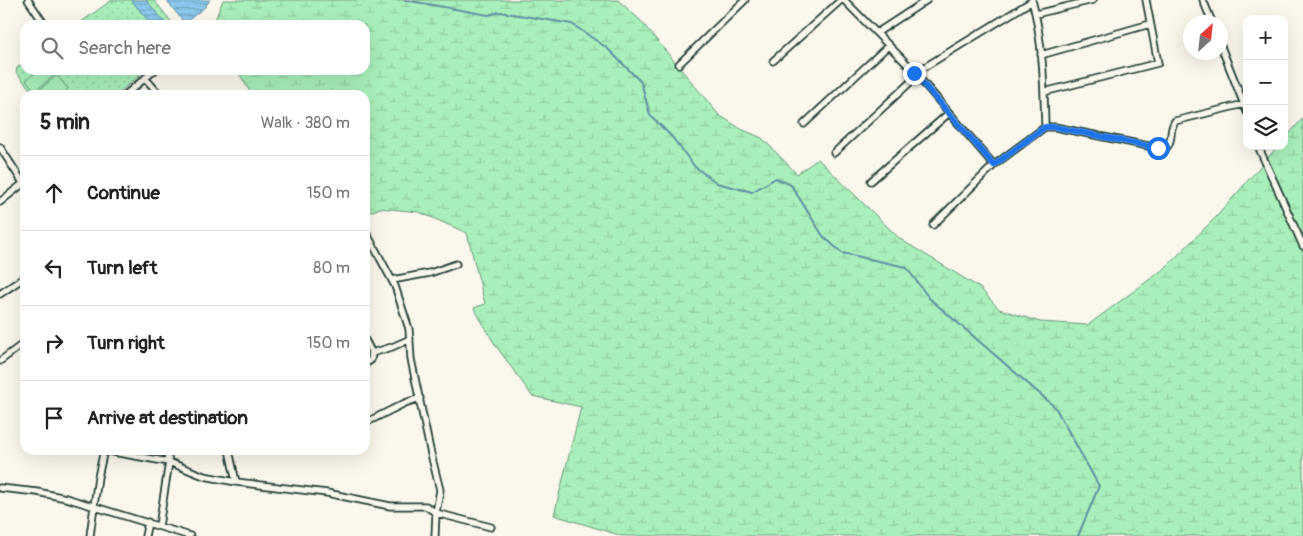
<!DOCTYPE html>
<meta charset="utf-8">
<style>
:root{--surface:#fff;--page:#f2f2f2;--text:#222;--muted:#767676;--line:#e0e0e0}
body{margin:0;font-family:Pangolin,sans-serif;background:var(--page);color:var(--text)}
.controls{position:absolute;right:15px;top:15px;display:grid;overflow:hidden;border-radius:10px;box-shadow:0 5px 20px #0002}
.controls button{width:45px;height:45px;display:grid;place-items:center;padding:0;border:0;border-bottom:1px solid var(--line);background:var(--surface);color:var(--text);font:25px sans-serif}
.compass{position:absolute;left:1183px;top:15px;width:45px;height:45px;border-radius:50%;background:var(--surface);box-shadow:0 5px 20px #0002;rotate:27deg}
.stop{position:absolute;width:15px;height:15px;margin:-11px;border:4px solid #1a73e8;border-radius:50%;background:#fff}
.stop.end{background:#1a73e8;border-color:#fff;box-shadow:0 1px 5px #0008}
.list{margin:0;padding:0;list-style:none}
h2{display:flex;justify-content:space-between;align-items:center;height:65px;margin:0;padding:0 20px;font-size:21px}
h2 small{font-size:16px;font-weight:400;color:var(--muted)}
.list li{display:grid;grid-template-columns:32px 1fr auto;gap:15px;align-items:center;box-sizing:border-box;height:75px;padding:0 20px;border-top:1px solid var(--line)}
.list b{display:block;font-size:19px;white-space:nowrap}
.list em{font-size:16px;font-style:normal;color:var(--muted)}
.icon{flex:none;width:28px;height:28px;fill:none;stroke:currentColor;stroke-width:2;stroke-linecap:round;stroke-linejoin:round}
.map{position:relative;flex:none;width:1303px;height:536px;overflow:hidden}
.search{position:absolute;background:var(--surface);box-shadow:0 5px 20px #0002;left:20px;top:20px;width:350px;height:55px;display:flex;align-items:center;gap:12px;box-sizing:border-box;padding:0 18px;border-radius:15px;color:var(--muted);font-size:19px}
.panel{position:absolute;background:var(--surface);box-shadow:0 5px 20px #0002;left:20px;top:90px;width:350px;height:365px;border-radius:15px}
.map>svg:first-child{display:block}
.green{fill:url(#green-dots);stroke:#649678}
.wetland{fill:url(#wetland-marsh);stroke:#649678}
.pitch{fill:#a9efbb;stroke:#649678}
.water{fill:url(#water-rules);stroke:#6090a2}
.lines{fill:none;stroke-linecap:round;stroke-linejoin:round}
.stream{stroke:#6090a2;stroke-width:2}
.street-casing{stroke:#1f3d34;stroke-width:9}
.street{stroke:#fbf7ec;stroke-width:5.5}
.route{stroke:#1a73e8;stroke-width:6}
</style>
<div class="map">
<svg width="1303" height="536" viewBox="0 0 1303 536">
<defs>
<pattern id="green-dots" width="8" height="8" patternUnits="userSpaceOnUse" patternTransform="scale(1.25)"><rect width="8" height="8" fill="#a9efbb"/><path d="M2 2h.1M6 6h.1" fill="none" stroke="#91cea1" stroke-width="1.8" stroke-linecap="round"/></pattern>
<pattern id="wetland-marsh" width="20" height="14" patternUnits="userSpaceOnUse" patternTransform="scale(1.25)"><rect width="20" height="14" fill="#a9efbb"/><path d="M1 5h8M5 5V1M11 12h8M15 12V8" fill="none" stroke="#91cea1"/></pattern>
<pattern id="water-rules" width="6" height="5" patternUnits="userSpaceOnUse" patternTransform="scale(1.25)"><rect width="6" height="5" fill="#8cc8ec"/><path d="M0 2.5h6" fill="none" stroke="#72a4c0"/></pattern>
</defs>
<rect width="100%" height="100%" fill="#fbf7ec"/>
<filter id="ink" filterUnits="userSpaceOnUse"><feTurbulence type="fractalNoise" baseFrequency=".02" numOctaves="2"/><feDisplacementMap in="SourceGraphic" scale="10" xChannelSelector="R" yChannelSelector="G"/><feConvolveMatrix kernelMatrix="1 2 1 2 8 2 1 2 1" color-interpolation-filters="sRGB"/></filter>
<g filter="url(#ink)">
<path class="green" d="M112,0H154L174,25H77Z
M25,62V70H146L116,95H35L16,72L17,68Z"/>
<path class="wetland" d="M223,0H618L640,20L719,115L741,129L762,138L797,174L818,159L900,239L980,288L999,309L1040,322L1088,325L1165,268L1217,216L1278,146H1284V140L1303,118V536H622L554,515L581,407L532,396L494,343L474,308L485,304L467,233L419,212L380,208L365,214V95H252L237,70H365V25H213Z"/>
<path class="pitch" d="M39,70H53L56,74L35,91L26,80Z
M57,75L68,89L61,95H39L37,92Z"/>
<path class="water" d="M131,0H146L167,25H152Z
M166,0H210L205,7L186,22L182,20Z"/>
<g class="lines">
<path class="stream" d="M405,0L488,15L500,12L572,24L607,48L641,82L650,115L672,137L695,167L717,183L752,192L776,178L791,185L823,236L842,253L906,267L929,298L1055,407L1099,486L1078,536"/>
<g class="street-casing">
<path id="street" d="M28,0L45,25
M844,0L909,66L994,165
M1032,0C1043,41 1044,85 1045,127
M1203,0L1212,22
M1036,14L1093,0
M878,32L927,0
M1220,44L1247,112
M1041,55L1150,24
M773,61L841,0
M679,64L745,0
M915,73L1032,1
M145,78L160,95
M1044,92L1158,63L1146,0
M125,95L155,70
M804,124L889,45
M1258,146L1303,246
M0,147L25,186
M834,153L917,76
M871,181L949,113
M0,202L25,182
M933,225L994,165L1045,127H1055L1158,148L1167,147C1174,138 1168,132 1175,121L1244,104
M365,230L395,286L409,329L411,359L430,450L440,490L436,513L491,527
M392,280L430,273L456,264
M0,294L25,277
M365,340L372,353L371,360L365,364
M372,353L392,347L410,339
M0,361L24,343L25,345
M365,423L405,403L420,398
M102,450L169,462L204,476L236,482L327,493L390,506H426L436,513L435,536
M229,450L236,482
M0,488L37,492L66,498L190,536
M159,526L169,462L166,450
M90,536L98,477L104,450
M145,536L148,522"/>
</g>
<use href="#street" class="street"/>
</g>
</g>
<g class="lines" filter="url(#ink)">
<path class="route" d="M914,73L994,165L1045,127H1055L1158,148"/>
</g>
</svg>
<div class="controls">
<button>+</button>
<button>−</button>
<button><svg class="icon" aria-label="layers" viewBox="0 0 24 24"><path d="M12 4l9 5-9 5-9-5zM3 14l9 5 9-5"/></svg></button>
</div>
<svg class="compass" viewBox="-18 -18 36 36"><path d="M0-13l5 13h-10z" fill="#e53935"/><path d="M0 13l5-13h-10z" fill="#767676"/></svg>
<div class="stop" style="left:1158px;top:148px"></div>
<div class="stop end" style="left:914px;top:73px"></div>
<div class="search"><svg class="icon" aria-label="search" viewBox="0 0 24 24"><circle cx="10" cy="10" r="6"/><path d="M15 15l6 6"/></svg>Search here</div>
<section class="panel">
<h2>5 min<small>Walk · 380 m</small></h2>
<ul class="list">
<li><svg class="icon" aria-label="ahead" viewBox="0 0 24 24"><path d="M12 20V5M6 11l6-6 6 6"/></svg><div><b>Continue</b></div><em>150 m</em></li>
<li><svg class="icon" aria-label="left" viewBox="0 0 24 24"><path d="M17 20v-9H6M10 6l-5 5 5 5"/></svg><div><b>Turn left</b></div><em>80 m</em></li>
<li><svg class="icon" aria-label="right" viewBox="0 0 24 24"><path d="M7 20v-9h11M14 6l5 5-5 5"/></svg><div><b>Turn right</b></div><em>150 m</em></li>
<li><svg class="icon" aria-label="arrive" viewBox="0 0 24 24"><path d="M6 21V4h12l-3 4 3 4H6"/></svg><div><b>Arrive at destination</b></div></li>
</ul>
</section>
</div>
